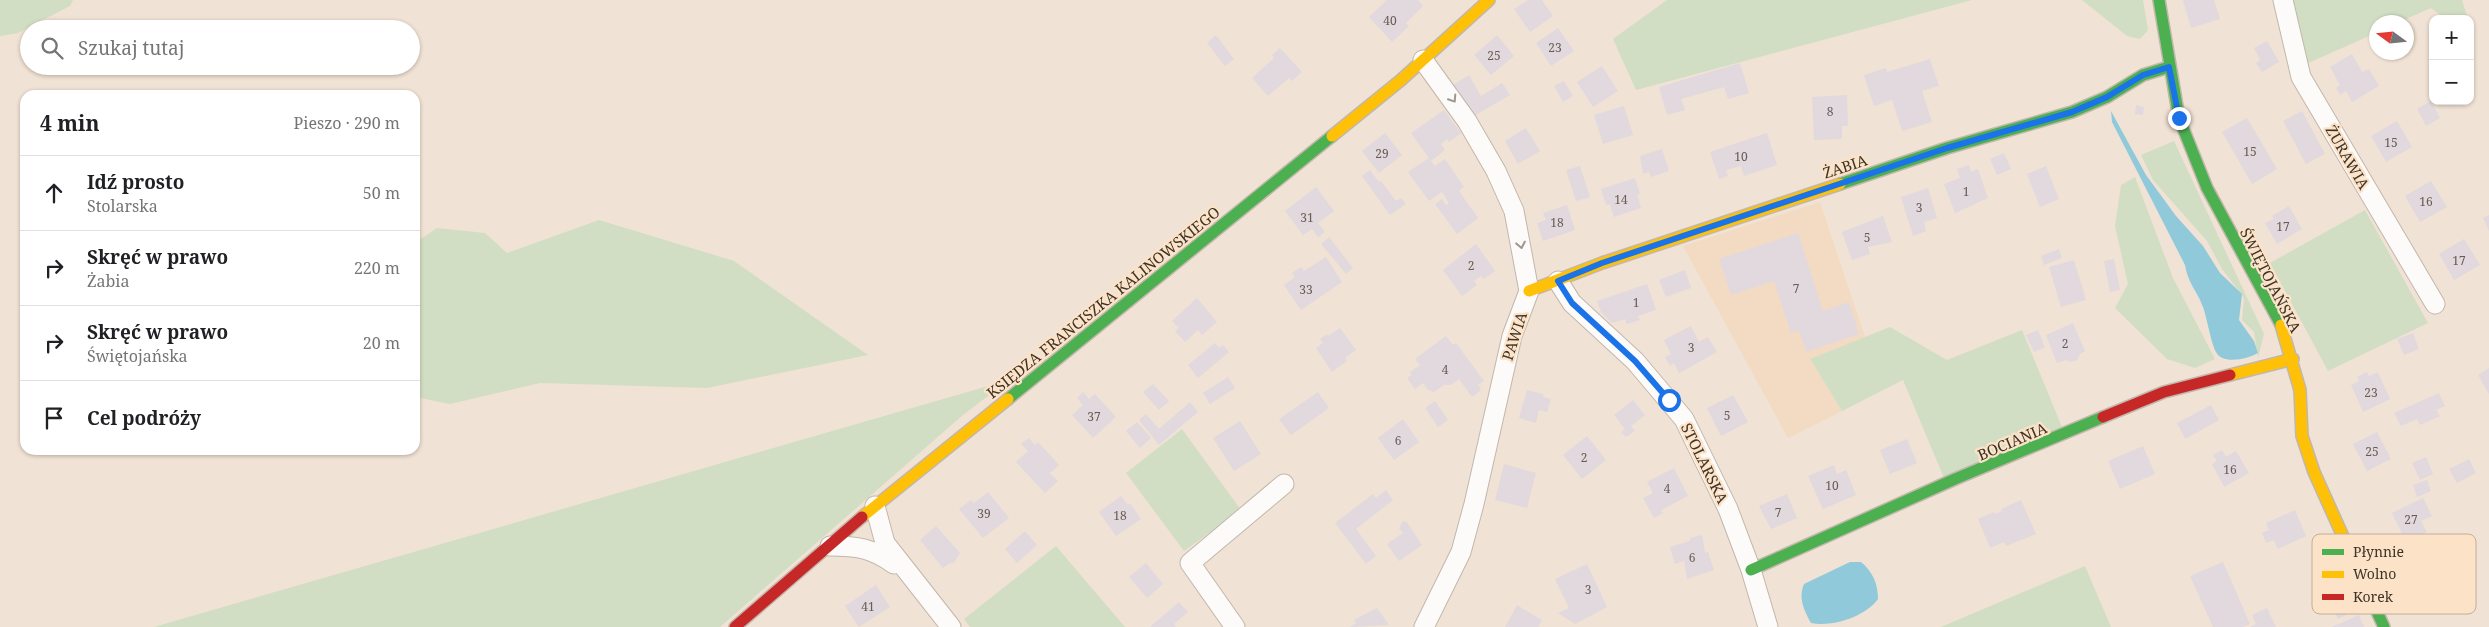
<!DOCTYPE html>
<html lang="pl">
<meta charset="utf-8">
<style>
:root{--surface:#fff;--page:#f6f6f6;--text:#202124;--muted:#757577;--line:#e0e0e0}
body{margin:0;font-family:"Noto Serif",serif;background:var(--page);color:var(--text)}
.controls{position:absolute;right:15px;top:15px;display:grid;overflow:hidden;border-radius:10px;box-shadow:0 1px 4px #0004}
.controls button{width:45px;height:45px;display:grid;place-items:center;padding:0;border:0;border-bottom:1px solid var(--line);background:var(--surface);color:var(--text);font:25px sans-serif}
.compass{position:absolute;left:2369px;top:15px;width:45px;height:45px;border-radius:50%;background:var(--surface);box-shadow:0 1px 4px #0004;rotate:285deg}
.stop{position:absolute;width:15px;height:15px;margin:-11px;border:4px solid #1a73e8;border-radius:50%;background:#fff}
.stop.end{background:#1a73e8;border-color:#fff;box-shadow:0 1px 5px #0008}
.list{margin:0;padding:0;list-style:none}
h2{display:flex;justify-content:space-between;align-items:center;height:65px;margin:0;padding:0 20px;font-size:21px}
h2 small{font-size:16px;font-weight:400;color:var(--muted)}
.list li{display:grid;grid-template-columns:32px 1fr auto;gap:15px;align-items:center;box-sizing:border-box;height:75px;padding:0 20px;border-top:1px solid var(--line)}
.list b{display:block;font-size:19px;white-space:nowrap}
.list p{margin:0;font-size:16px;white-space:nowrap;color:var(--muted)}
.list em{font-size:16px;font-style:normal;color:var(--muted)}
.icon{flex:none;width:28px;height:28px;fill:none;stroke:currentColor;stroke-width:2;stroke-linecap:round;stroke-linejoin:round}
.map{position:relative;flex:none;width:2489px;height:627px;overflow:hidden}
.search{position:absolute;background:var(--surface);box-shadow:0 1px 4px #0004;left:20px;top:20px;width:400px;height:55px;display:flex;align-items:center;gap:12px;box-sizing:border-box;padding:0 18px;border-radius:28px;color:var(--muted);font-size:19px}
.panel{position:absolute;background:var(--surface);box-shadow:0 1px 4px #0004;left:20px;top:90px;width:400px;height:365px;border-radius:15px}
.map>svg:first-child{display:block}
.built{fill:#f2dbc2}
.green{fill:#d2dec4}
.water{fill:#8fc9da}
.building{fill:#e1d9dd}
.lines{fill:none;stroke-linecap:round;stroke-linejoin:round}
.street-casing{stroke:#c2b7ac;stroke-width:21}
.fast-casing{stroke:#c2b7ac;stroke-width:14}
.slow-casing{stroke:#c2b7ac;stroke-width:14}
.jam-casing{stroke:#c2b7ac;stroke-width:14}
.street{stroke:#fdfbf9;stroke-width:19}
.fast{stroke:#4caf50;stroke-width:11}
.slow{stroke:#ffc107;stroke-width:11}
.jam{stroke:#c62828;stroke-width:11}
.oneway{stroke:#9d9790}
.route{stroke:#1a73e8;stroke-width:6}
.labels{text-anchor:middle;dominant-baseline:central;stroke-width:4.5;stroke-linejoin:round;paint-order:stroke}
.number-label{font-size:12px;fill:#665c55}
.street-label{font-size:15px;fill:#3d3328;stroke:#fce3c8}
.key{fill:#fce3c8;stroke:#c3ae98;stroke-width:1}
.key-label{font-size:14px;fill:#3d3328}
</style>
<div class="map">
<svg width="2489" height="627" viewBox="0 0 2489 627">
<rect width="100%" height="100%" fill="#f0e2d4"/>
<path class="built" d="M1820,202L1865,337L1810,359L1842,411L1788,438L1683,246Z"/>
<path class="green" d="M0,0H73L70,6L18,33L0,36Z
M1667,0H1972L1636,90L1613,39Z
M2082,0H2143L2148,30L2140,39L2127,36Z
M2292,0H2462L2468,19H2446L2431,8L2399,22H2376V33L2306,64Z
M2174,141L2264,334L2258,358L2254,332L2242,320L2244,298L2222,269L2207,241L2153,180L2141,155Z
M2135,177L2173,278L2215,359L2195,368L2167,359L2115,308L2128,284L2115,226L2121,185Z
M2365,210L2428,323L2328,371L2270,263Z
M599,220L734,261L868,355L707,388L540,383L450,404L415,397V243L437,228L485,233L507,253Z
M1890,327L1947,360L2022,330L2062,427L1944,478L1903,380L1842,411L1810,359Z
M1009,380L963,415L720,627H154Z
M1182,429L1241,510L1184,551L1126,473Z
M1056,546L1125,627H970L964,619Z
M2085,566L2111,627H1941Z"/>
<path class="water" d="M2111,111L2146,175L2176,216L2203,246L2220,273L2242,294L2239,320L2254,341L2258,353C2248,359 2222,365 2216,352C2211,343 2207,318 2203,307C2197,290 2189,286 2185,265L2112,122Z
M1850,562H1861C1873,572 1878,584 1878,599C1865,617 1833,627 1811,623C1804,610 1798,598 1804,584Z"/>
<path class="building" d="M1387,0H1418L1423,6L1406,23L1409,26L1392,42L1369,17Z
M1528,0H1542L1553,16L1530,32L1514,9Z
M2183,0H2214L2220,19L2191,28Z
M1558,28L1574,51L1551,66L1536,43Z
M1216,35L1234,59L1225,66L1207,43Z
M1497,35L1514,56L1491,75L1474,55Z
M2267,41L2279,62L2262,72L2256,63L2260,60L2254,48Z
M1280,48L1302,72L1292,81L1289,78L1268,96L1252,78L1274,58L1272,55Z
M2352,54L2362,72L2369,69L2379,86L2352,102L2346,91L2340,95L2336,88L2340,85L2330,67Z
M1930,59L1939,86L1922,91L1932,122L1902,131L1892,100L1874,106L1864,75L1886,68L1887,72Z
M1740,63L1749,93L1728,99L1724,87L1681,99L1685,110L1667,115L1659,87Z
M1602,66L1618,91L1593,107L1577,82Z
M1469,75L1481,96L1502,83L1510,95L1474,116L1453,85Z
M1564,81L1573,96L1563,102L1554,86Z
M1847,95L1848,126H1842V139L1814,140L1812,97Z
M2431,101L2440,118L2426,126L2417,109Z
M2136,105L2144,107L2143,115L2135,114Z
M1624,106L1633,135L1603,144L1594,115Z
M1444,110L1461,133L1449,142L1447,139L1441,144L1445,150L1431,161L1435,166L1445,159L1464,187L1459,191L1478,218L1457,234L1435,204L1442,199L1446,205L1449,203L1442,192L1429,201L1408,172L1429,158L1411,133Z
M2302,111L2325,154L2306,164L2283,121Z
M2247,118L2277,169L2252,184L2222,132Z
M2397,121L2412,147L2386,162L2371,136Z
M1526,128L1540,151L1518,164L1505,141Z
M1385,133L1402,155L1379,173L1362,151Z
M1767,133L1777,165L1744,176L1741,166L1726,170L1728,176L1719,179L1710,152Z
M1662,149L1669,171L1651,177L1649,172L1643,174L1640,156Z
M2004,153L2011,169L1997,175L1990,159Z
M1969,165L1971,172L1978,169L1988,198L1955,213L1944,184L1960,178L1957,169Z
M1580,166L1590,197L1576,201L1566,170Z
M2046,166L2059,199L2040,207L2027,174Z
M1370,170L1379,182L1381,181L1396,201L1401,198L1406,204L1390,215L1362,176Z
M1635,178L1640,194L1637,195L1641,208L1614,217L1610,204L1606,205L1601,189Z
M2431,181L2447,207L2420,222L2405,196Z
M1316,187L1334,211L1318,223L1325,232L1318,237L1312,229L1303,235L1285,211Z
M1928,188L1937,218L1924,222L1926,231L1913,236L1901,197Z
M1567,205L1575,230L1543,241L1537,223L1546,220L1543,213Z
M2289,206L2302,229L2277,244L2265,223L2274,219L2272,216Z
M2489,215V231L2483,218Z
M1883,216L1892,242L1868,247L1870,254L1852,260L1842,232Z
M1798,233L1823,311L1849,302L1859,334L1806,352L1799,330L1791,333L1774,281L1731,295L1719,259Z
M1329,237L1353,268L1346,274L1321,244Z
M2464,239L2480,265L2454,280L2439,254Z
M1476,244L1495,271L1484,279L1481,276L1474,281L1477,285L1462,296L1443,270Z
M2059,249L2062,258L2044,265L2041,256Z
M1326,257L1342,282L1301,310L1284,285L1295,277L1292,273L1301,267L1304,271Z
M2114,259L2120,290L2110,292L2104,261Z
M2074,260L2086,300L2061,307L2049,267Z
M1685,270L1691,288L1666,297L1659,280Z
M1647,284L1656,310L1638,316L1640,320L1627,324L1625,319L1612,323L1601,312L1597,301Z
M1197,298L1217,322L1202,335L1198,330L1185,342L1175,331L1179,328L1172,321Z
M2073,323L2085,351L2080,354L2077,360L2071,362L2066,360L2057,363L2046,335Z
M1691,326L1699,342L1708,337L1717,352L1679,373L1674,363L1670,366L1665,357L1671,354L1664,340Z
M1340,328L1356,350L1345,358L1347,361L1332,372L1316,348L1323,343L1320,339L1327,334L1328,336Z
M2038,330L2045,347L2034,352L2026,335Z
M2413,333L2419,349L2404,355L2397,339Z
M1446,336L1453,345L1456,343L1484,381L1478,385L1481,390L1472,397L1459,379L1451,385H1444L1434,392L1428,390L1423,383L1415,389L1407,378L1412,375L1410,372L1420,365L1415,359Z
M1215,343L1219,348L1223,345L1229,352L1198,378L1188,365Z
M2489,368V394L2478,375Z
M2367,372L2369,376L2378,372L2390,399L2363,412L2351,385L2359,381L2357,377Z
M1228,377L1235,388L1210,404L1203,393Z
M1153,384L1169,401L1159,410L1143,392Z
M1527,390L1543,394V397L1551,399L1547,412L1539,410L1536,423L1519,418Z
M1083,392L1089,399L1095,394L1116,417L1093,438L1072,415L1083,405L1077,398Z
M1318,392L1329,408L1291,435L1279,419Z
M2439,393L2445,406L2436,410L2440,416L2420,425L2417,419L2401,426L2394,413Z
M1733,395L1748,422L1721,436L1707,408Z
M1633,400L1645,415L1631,426L1635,431L1626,437L1621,432L1625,429L1614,415Z
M1435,401L1448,420L1438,427L1425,408Z
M1190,402L1198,412L1159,445L1139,420L1146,414L1159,429Z
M2211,405L2219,420L2185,439L2177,423Z
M1403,419L1419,442L1394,460L1378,438Z
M1240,421L1261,454L1234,471L1213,438Z
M1137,422L1151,438L1140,448L1126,431Z
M2377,432L2391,459L2367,471L2353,444Z
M1587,436L1606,460L1582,479L1563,455Z
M1029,438L1035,445L1038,442L1059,465L1050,473L1058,481L1045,493L1016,462L1028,451L1021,444Z
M1907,439L1917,463L1890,474L1880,450Z
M2143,446L2155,474L2120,489L2108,461Z
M2222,450L2226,457L2236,451L2249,473L2224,487L2212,464L2217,461L2213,455Z
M2426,457L2433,474L2420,480L2412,463Z
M2469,459L2476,473L2457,483L2449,469Z
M1504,464L1536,473L1527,508L1495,500Z
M1834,465L1837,474L1846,470L1856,495L1823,509L1808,476Z
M1674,468L1688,496L1661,510L1663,513L1654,518L1643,498L1653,493L1647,482Z
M2427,480L2431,491L2417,497L2413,485Z
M1386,490L1393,500L1356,529L1376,556L1366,564L1335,523L1373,494L1376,498Z
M988,492L1009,518L983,538L959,509L971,500L974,503Z
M1787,494L1797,518L1771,529L1759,506Z
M1121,496L1128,505L1130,503L1141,519L1116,536L1099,512Z
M2423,498L2432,516L2421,521L2427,532L2406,542L2392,513Z
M2021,500L2036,534L2006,546L2004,542L1990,548L1978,519L1994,512L1995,514L2002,511L2001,509Z
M2295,510L2306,536L2278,549L2274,540L2266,543L2262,533L2269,530L2266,523Z
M1403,521L1407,522L1422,545L1399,561L1387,544L1403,533L1399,528Z
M936,526L960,553L954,563H950L943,568L920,540Z
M1025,531L1037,545L1017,563L1005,549Z
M1702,535L1705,553L1708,552L1714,570L1687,579L1684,561L1675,564L1670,547L1690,541V538Z
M2223,562L2250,624L2243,627H2213L2190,576Z
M1146,563L1163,584L1147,598L1129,577Z
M1587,564L1607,607L1575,624L1558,613L1569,608L1555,579Z
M2336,566L2358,609L2338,619L2317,576Z
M876,585L890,607L859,627L845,606Z
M1179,602L1188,612L1174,624L1176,627H1150Z
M1517,605L1542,620L1538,627H1505Z
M1377,608L1389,625L1350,627L1356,623L1354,620Z
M2267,608L2276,627H2250L2256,624L2252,615Z
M2359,615L2364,627H2332Z"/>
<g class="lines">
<g class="street-casing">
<path id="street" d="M2283,0L2301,77L2435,304
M1423,60L1467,121L1496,171L1514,211L1529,291L1512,336L1474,504L1461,552L1424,627
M1558,281L1572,303L1635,361L1684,419L1728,509L1751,570L1768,627
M875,506L885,543L951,627
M830,546C857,546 872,548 894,564
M1235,627L1190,563L1284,484"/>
</g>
<g class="fast-casing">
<path id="fast" d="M2159,0L2179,118L2207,188L2281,325
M1840,184L1947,148L2072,112L2107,97L2143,75L2169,67
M1008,399L1332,136
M2350,552L2384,627
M1751,570L1955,479L2103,417"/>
</g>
<g class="slow-casing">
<path id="slow" d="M1332,136L1401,80L1489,0
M1529,291L1602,263L1840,184
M2281,325L2300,390L2302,436L2314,472L2350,552
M2230,375L2293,359
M862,517L1008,399"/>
</g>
<g class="jam-casing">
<path id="jam" d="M2103,417L2164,392L2230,375
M735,627L862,517"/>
</g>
<use href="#street" class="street"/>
<use href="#fast" class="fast"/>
<use href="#slow" class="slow"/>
<use href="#jam" class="jam"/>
</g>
<defs><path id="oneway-chevron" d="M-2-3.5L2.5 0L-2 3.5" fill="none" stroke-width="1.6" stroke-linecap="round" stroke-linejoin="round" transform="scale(1.25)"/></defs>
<g class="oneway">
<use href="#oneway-chevron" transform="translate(1453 99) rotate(57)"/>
<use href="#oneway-chevron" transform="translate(1521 245) rotate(79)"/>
</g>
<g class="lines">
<path class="route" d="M1669,400L1635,361L1572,303L1558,281L1602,263L1947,148L2072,112L2107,97L2143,75L2169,67L2179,118"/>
</g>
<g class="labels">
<g class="number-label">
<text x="1390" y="20">40</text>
<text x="1555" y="47">23</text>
<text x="1494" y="55">25</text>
<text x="1830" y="111">8</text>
<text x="2391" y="142">15</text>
<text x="2250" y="151">15</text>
<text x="1382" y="153">29</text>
<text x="1741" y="156">10</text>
<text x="1966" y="191">1</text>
<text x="1621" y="199">14</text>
<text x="2426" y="201">16</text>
<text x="1919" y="207">3</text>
<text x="1307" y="217">31</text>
<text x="1557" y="222">18</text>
<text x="2283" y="226">17</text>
<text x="1867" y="237">5</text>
<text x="2459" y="260">17</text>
<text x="1471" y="265">2</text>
<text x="1796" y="288">7</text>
<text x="1306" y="289">33</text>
<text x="1636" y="302">1</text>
<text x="2065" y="343">2</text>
<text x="1691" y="347">3</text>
<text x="1445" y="369">4</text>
<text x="2371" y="392">23</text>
<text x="1727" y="415">5</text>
<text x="1094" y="416">37</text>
<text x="1398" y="440">6</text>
<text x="2372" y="451">25</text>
<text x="1584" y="457">2</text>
<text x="2230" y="469">16</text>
<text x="1832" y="485">10</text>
<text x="1667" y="488">4</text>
<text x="1778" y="512">7</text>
<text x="984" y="513">39</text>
<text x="1120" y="515">18</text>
<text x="2411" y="519">27</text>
<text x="1692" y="557">6</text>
<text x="1588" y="589">3</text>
<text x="868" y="606">41</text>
</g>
<g class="street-label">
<text transform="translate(2348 157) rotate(60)">ŻURAWIA</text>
<text transform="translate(1845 166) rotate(-18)">ŻABIA</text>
<text transform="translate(2271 280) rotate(63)">ŚWIĘTOJAŃSKA</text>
<text transform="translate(1103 302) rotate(-39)">KSIĘDZA FRANCISZKA KALINOWSKIEGO</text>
<text transform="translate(1514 336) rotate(-72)">PAWIA</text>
<text transform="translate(2012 441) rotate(-23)">BOCIANIA</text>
<text transform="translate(1705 463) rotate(64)">STOLARSKA</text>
</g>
</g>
<rect x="2312" y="534" width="164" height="80" rx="8" class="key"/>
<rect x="2322" y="549" width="22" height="6" fill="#4caf50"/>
<rect x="2322" y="571" width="22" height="7" fill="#ffc107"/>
<rect x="2322" y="594" width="22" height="6" fill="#c62828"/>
<g class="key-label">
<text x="2353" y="557">Płynnie</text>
<text x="2353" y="579">Wolno</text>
<text x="2353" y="602">Korek</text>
</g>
</svg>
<div class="controls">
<button>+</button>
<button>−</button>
</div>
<svg class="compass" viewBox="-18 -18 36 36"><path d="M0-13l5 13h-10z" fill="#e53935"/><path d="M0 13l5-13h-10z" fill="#757577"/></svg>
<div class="stop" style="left:1669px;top:400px"></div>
<div class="stop end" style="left:2179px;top:118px"></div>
<div class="search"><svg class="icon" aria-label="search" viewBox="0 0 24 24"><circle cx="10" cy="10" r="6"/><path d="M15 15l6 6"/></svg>Szukaj tutaj</div>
<section class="panel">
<h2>4 min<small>Pieszo · 290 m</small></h2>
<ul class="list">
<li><svg class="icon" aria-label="ahead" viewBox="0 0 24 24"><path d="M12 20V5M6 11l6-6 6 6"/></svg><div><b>Idź prosto</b><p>Stolarska</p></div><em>50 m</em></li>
<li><svg class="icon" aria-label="right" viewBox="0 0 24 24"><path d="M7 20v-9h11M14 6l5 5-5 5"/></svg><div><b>Skręć w prawo</b><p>Żabia</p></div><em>220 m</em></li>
<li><svg class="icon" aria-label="right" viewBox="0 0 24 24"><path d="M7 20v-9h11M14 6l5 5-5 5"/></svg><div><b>Skręć w prawo</b><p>Świętojańska</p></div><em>20 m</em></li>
<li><svg class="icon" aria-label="arrive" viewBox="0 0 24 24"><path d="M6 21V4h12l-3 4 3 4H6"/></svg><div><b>Cel podróży</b></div></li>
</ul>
</section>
</div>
